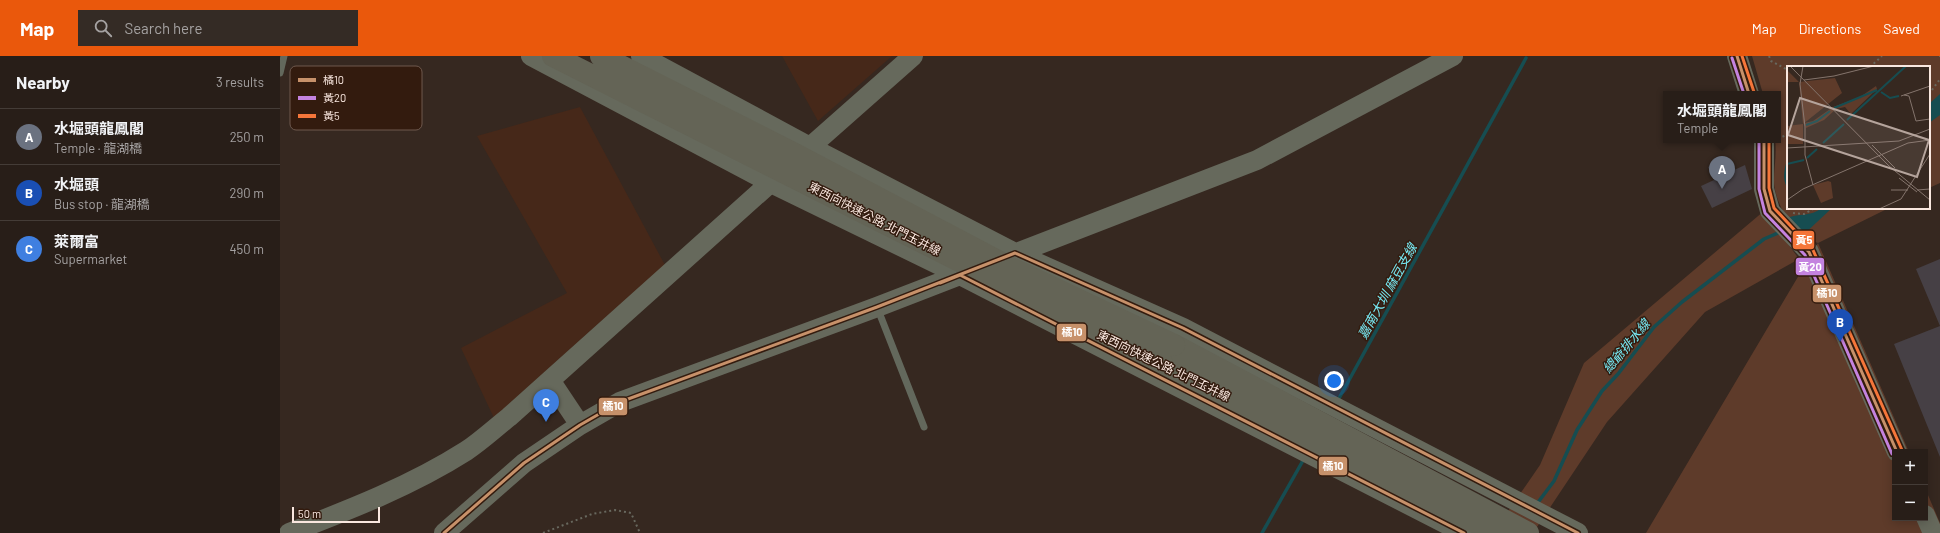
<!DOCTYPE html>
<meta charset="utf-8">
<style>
:root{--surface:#281e18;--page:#342b25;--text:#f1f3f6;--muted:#a5a2a2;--line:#443c37;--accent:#ea580c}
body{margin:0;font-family:Barlow,"Noto Sans TC",sans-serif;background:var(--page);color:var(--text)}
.controls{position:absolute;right:12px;bottom:12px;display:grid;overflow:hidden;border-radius:0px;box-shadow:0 2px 10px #0003}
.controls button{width:36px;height:36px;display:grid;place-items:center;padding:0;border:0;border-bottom:1px solid var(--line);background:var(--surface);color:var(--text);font:20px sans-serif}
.scale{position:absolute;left:12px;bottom:10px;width:88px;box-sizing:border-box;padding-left:4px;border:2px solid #f9e7df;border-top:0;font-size:11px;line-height:14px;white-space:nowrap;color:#f9e7df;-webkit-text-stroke:3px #331b0e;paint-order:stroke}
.you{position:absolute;left:1054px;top:325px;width:14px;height:14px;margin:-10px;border:3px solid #fff;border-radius:50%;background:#1a73e8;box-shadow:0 0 0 6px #1a73e833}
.badge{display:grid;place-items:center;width:26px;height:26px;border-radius:50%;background:var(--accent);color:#fff;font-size:13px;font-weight:700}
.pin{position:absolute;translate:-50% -33px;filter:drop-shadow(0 1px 2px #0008)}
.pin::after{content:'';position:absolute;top:21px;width:14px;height:12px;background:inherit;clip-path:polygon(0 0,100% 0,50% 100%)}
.popup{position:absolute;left:1383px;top:35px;width:118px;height:52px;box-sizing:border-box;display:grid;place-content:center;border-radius:0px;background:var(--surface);filter:drop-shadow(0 1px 3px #0005);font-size:13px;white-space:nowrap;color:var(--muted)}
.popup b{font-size:15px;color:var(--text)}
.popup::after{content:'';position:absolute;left:50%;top:100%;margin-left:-8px;border:8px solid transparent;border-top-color:var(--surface)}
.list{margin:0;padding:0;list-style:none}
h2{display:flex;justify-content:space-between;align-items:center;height:52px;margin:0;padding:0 16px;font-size:17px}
h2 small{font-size:13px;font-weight:400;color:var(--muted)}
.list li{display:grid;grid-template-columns:26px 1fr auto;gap:12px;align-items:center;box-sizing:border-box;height:56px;padding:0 16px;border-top:1px solid var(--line)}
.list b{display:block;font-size:15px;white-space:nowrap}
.list p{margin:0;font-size:13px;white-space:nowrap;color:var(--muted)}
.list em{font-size:13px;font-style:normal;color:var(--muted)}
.icon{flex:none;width:22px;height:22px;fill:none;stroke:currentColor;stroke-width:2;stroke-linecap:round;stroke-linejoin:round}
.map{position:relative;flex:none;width:1660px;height:477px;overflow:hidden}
header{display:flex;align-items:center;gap:24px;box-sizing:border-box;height:56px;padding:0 20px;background:var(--accent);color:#fff}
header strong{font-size:19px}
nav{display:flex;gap:22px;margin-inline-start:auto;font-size:14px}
.search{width:280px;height:36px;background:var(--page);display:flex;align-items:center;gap:10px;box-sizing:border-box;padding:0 14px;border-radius:0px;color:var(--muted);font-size:15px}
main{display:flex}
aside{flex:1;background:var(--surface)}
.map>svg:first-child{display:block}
.built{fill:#462819}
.green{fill:#5e3b2a}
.water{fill:#164d51}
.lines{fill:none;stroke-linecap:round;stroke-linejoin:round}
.stream{stroke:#164d51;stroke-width:3.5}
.building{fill:#464045}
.path{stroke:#68685e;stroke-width:2;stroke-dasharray:2 3;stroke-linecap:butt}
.lane{stroke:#63685c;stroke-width:7}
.secondary{stroke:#66695c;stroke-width:20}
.highway{stroke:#646456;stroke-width:22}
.highway-bridge{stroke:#646456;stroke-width:22}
.bus-1-casing{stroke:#331b0e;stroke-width:6}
.bus-2-casing{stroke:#331b0e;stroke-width:6}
.bus-3-casing{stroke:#331b0e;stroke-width:6}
.bus-1{stroke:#c7916a;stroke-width:3}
.bus-2{stroke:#c483df;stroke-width:3}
.bus-3{stroke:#f5763a;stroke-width:3}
.labels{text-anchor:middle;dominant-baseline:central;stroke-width:3;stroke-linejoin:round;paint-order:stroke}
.street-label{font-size:12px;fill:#f9e7df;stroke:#331b0e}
.water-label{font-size:13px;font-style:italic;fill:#77eaf5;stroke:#331b0e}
.inset-river{fill:none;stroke:#164d51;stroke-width:2}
.inset-road{fill:none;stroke:#84746c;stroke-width:1}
.view{fill:#b5a49c;fill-opacity:0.15;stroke:#b5a49c;stroke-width:2}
.inset-edge{fill:none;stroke:#f9e7df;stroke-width:2}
.key{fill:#331b0e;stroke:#6e584d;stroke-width:1}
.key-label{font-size:11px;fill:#f9e7df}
.line-badge{stroke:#331b0e;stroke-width:1.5}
.badge-label{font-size:11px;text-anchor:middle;font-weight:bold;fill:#fff}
</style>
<header>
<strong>Map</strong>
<div class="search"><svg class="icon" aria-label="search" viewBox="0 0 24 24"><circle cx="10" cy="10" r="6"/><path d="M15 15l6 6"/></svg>Search here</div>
<nav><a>Map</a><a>Directions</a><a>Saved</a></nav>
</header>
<main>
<aside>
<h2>Nearby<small>3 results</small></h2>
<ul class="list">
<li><span class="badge" style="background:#6b7280">A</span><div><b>水堀頭龍鳳閣</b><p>Temple · 龍湖橋</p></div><em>250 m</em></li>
<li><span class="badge" style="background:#1a4fb4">B</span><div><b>水堀頭</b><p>Bus stop · 龍湖橋</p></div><em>290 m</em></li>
<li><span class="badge" style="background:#3f7fe0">C</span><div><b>萊爾富</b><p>Supermarket</p></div><em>450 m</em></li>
</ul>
</aside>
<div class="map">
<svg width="1660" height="477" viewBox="0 0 1660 477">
<rect width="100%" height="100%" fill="#362820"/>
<path class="built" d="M502,0H612L538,65Z
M300,51L386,211L318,268L214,362L181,292L287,237L197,80Z"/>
<path class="green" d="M1472,0H1660V127L1649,132V11H1508V152H1609L1538,187L1629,396H1615V462H1645V432L1660,467V477H1366L1538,187C1533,185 1524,184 1521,180C1508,169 1494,142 1494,125C1494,111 1497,97 1495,84H1498V38H1483Z
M1484,155L1519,203L1425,256L1327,366L1253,477H1213L1260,409L1304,307Z"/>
<path class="water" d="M1660,38V59L1649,67V48Z
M1508,100V133C1501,122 1505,112 1508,100Z
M1542,152H1552L1521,181L1507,162C1520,157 1530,161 1542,152Z"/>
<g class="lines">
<path class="stream" d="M1057,346L1246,2
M1256,449L1274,425L1297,374L1322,335L1338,318L1374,271L1402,246L1484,183L1500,176
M982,477L1025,401"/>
</g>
<path class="building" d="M1446,102L1452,115L1465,109L1472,133L1432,152L1421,130L1434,124L1428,111Z
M1660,203V401L1614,288L1660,270L1636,213Z"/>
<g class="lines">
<path class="path" d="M1489,0L1491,5L1508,14
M1659,0H1660
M1590,11L1602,0
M1649,38L1660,23
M1498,83L1508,78
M1513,157L1524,158L1535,152
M263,477L312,458L335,454L351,457L360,477"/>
<path class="lane" d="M0,17L4,0
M597,251L644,371"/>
<path class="secondary" d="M251,0L491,127L680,219L1184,477
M361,0L530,91L735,197L903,272L1298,477
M1457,0L1469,38
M1484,84V133L1490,155L1529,196L1617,396
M521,99L633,0
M270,324L300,369
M1645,459L1653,477
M9,477C69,454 131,430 186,395C201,385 215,372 229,361L499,119
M164,477L244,407L300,369L340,346L597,251L977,104L1173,0"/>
<path class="highway" d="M894,289L1248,477
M882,307L1216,477"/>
<path class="highway-bridge" d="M273,0L882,307
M321,0L515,98L733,213L894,289"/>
<g class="bus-1-casing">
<path id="bus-1" d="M1457,0L1469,38
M1484,84V133L1490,155L1529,196L1617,396
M660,227L680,219L1184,477
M164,477L244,407L300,369L340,346L597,251L735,197L903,272L1298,477"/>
</g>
<g class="bus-2-casing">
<path id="bus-2" d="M1452,2L1464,38
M1479,84V133L1485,157L1525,199L1612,398"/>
</g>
<g class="bus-3-casing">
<path id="bus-3" d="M1462,0L1474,36
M1489,84V132L1494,152L1533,194L1622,394"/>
</g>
<use href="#bus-1" class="bus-1"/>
<use href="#bus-2" class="bus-2"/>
<use href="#bus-3" class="bus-3"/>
</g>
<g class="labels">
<g class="street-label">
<text transform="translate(595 162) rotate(27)">東西向快速公路 北門玉井線</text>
<text transform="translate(884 309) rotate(26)">東西向快速公路 北門玉井線</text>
</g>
<g class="water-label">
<text transform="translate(1107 235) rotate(-61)">嘉南大圳 麻豆支線</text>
<text transform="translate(1346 290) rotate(-50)">總爺排水線</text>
</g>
</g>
<g transform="translate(1507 10)">
<rect width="143" height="143" fill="#362820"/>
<path d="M0,4L12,16L48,12L55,27L16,58V78H0V60L16,58L12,16H0ZM89,20L90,23L64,48L58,41L49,43L37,54L19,62L17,57L26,55L46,41L73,31ZM41,115L44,116L46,132L34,137L26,119Z" fill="#5e3b2a"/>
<path class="inset-river" d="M94,26L103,32L112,30M47,42L90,24M60,54L119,0M19,59L30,55L43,45M36,77L57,58M20,92L30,83M0,98L17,94"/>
<path class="inset-road" d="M3,0L102,100L143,134M16,0L13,18L18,61V89L26,119M17,14L47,10L87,0M117,29L122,30L129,55L143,53M114,30L143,20M85,79L108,102M0,82L112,75L143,63M112,112L130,126M104,124H121M130,124L143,123M0,134L16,123L121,77L143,74M92,143L114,133L143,88"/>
<path class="view" d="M13,32L142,74L130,111L1,69Z"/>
<rect width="143" height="143" class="inset-edge"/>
</g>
<rect x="10" y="10" width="132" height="64" rx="6" class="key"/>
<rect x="18" y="22" width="18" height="4" fill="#c7916a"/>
<rect x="18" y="40" width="18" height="4" fill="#c483df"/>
<rect x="18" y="58" width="18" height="4" fill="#f5763a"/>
<g class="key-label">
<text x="43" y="28">橘10</text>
<text x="43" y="46">黃20</text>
<text x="43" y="64">黃5</text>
</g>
<g class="line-badge">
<rect x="1512" y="174" width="23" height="20" rx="4" fill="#f5763a"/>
<rect x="1515" y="201" width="30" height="19" rx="4" fill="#c483df"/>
<rect x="1532" y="228" width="30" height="19" rx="4" fill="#c7916a"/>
<rect x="776" y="267" width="31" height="19" rx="4" fill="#c7916a"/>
<rect x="318" y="341" width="30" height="19" rx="4" fill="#c7916a"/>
<rect x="1038" y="400" width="30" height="20" rx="4" fill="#c7916a"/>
</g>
<g class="badge-label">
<text x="1524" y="188">黃5</text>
<text x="1530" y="215">黃20</text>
<text x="1547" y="241">橘10</text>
<text x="792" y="280">橘10</text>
<text x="333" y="354">橘10</text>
<text x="1053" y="414">橘10</text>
</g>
</svg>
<div class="controls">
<button>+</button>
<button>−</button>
</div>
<div class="scale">50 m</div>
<div class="you"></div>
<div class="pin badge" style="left:1442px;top:133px;background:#6b7280">A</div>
<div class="popup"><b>水堀頭龍鳳閣</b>Temple</div>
<div class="pin badge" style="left:1560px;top:286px;background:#1a4fb4">B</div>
<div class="pin badge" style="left:266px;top:366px;background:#3f7fe0">C</div>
</div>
</main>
